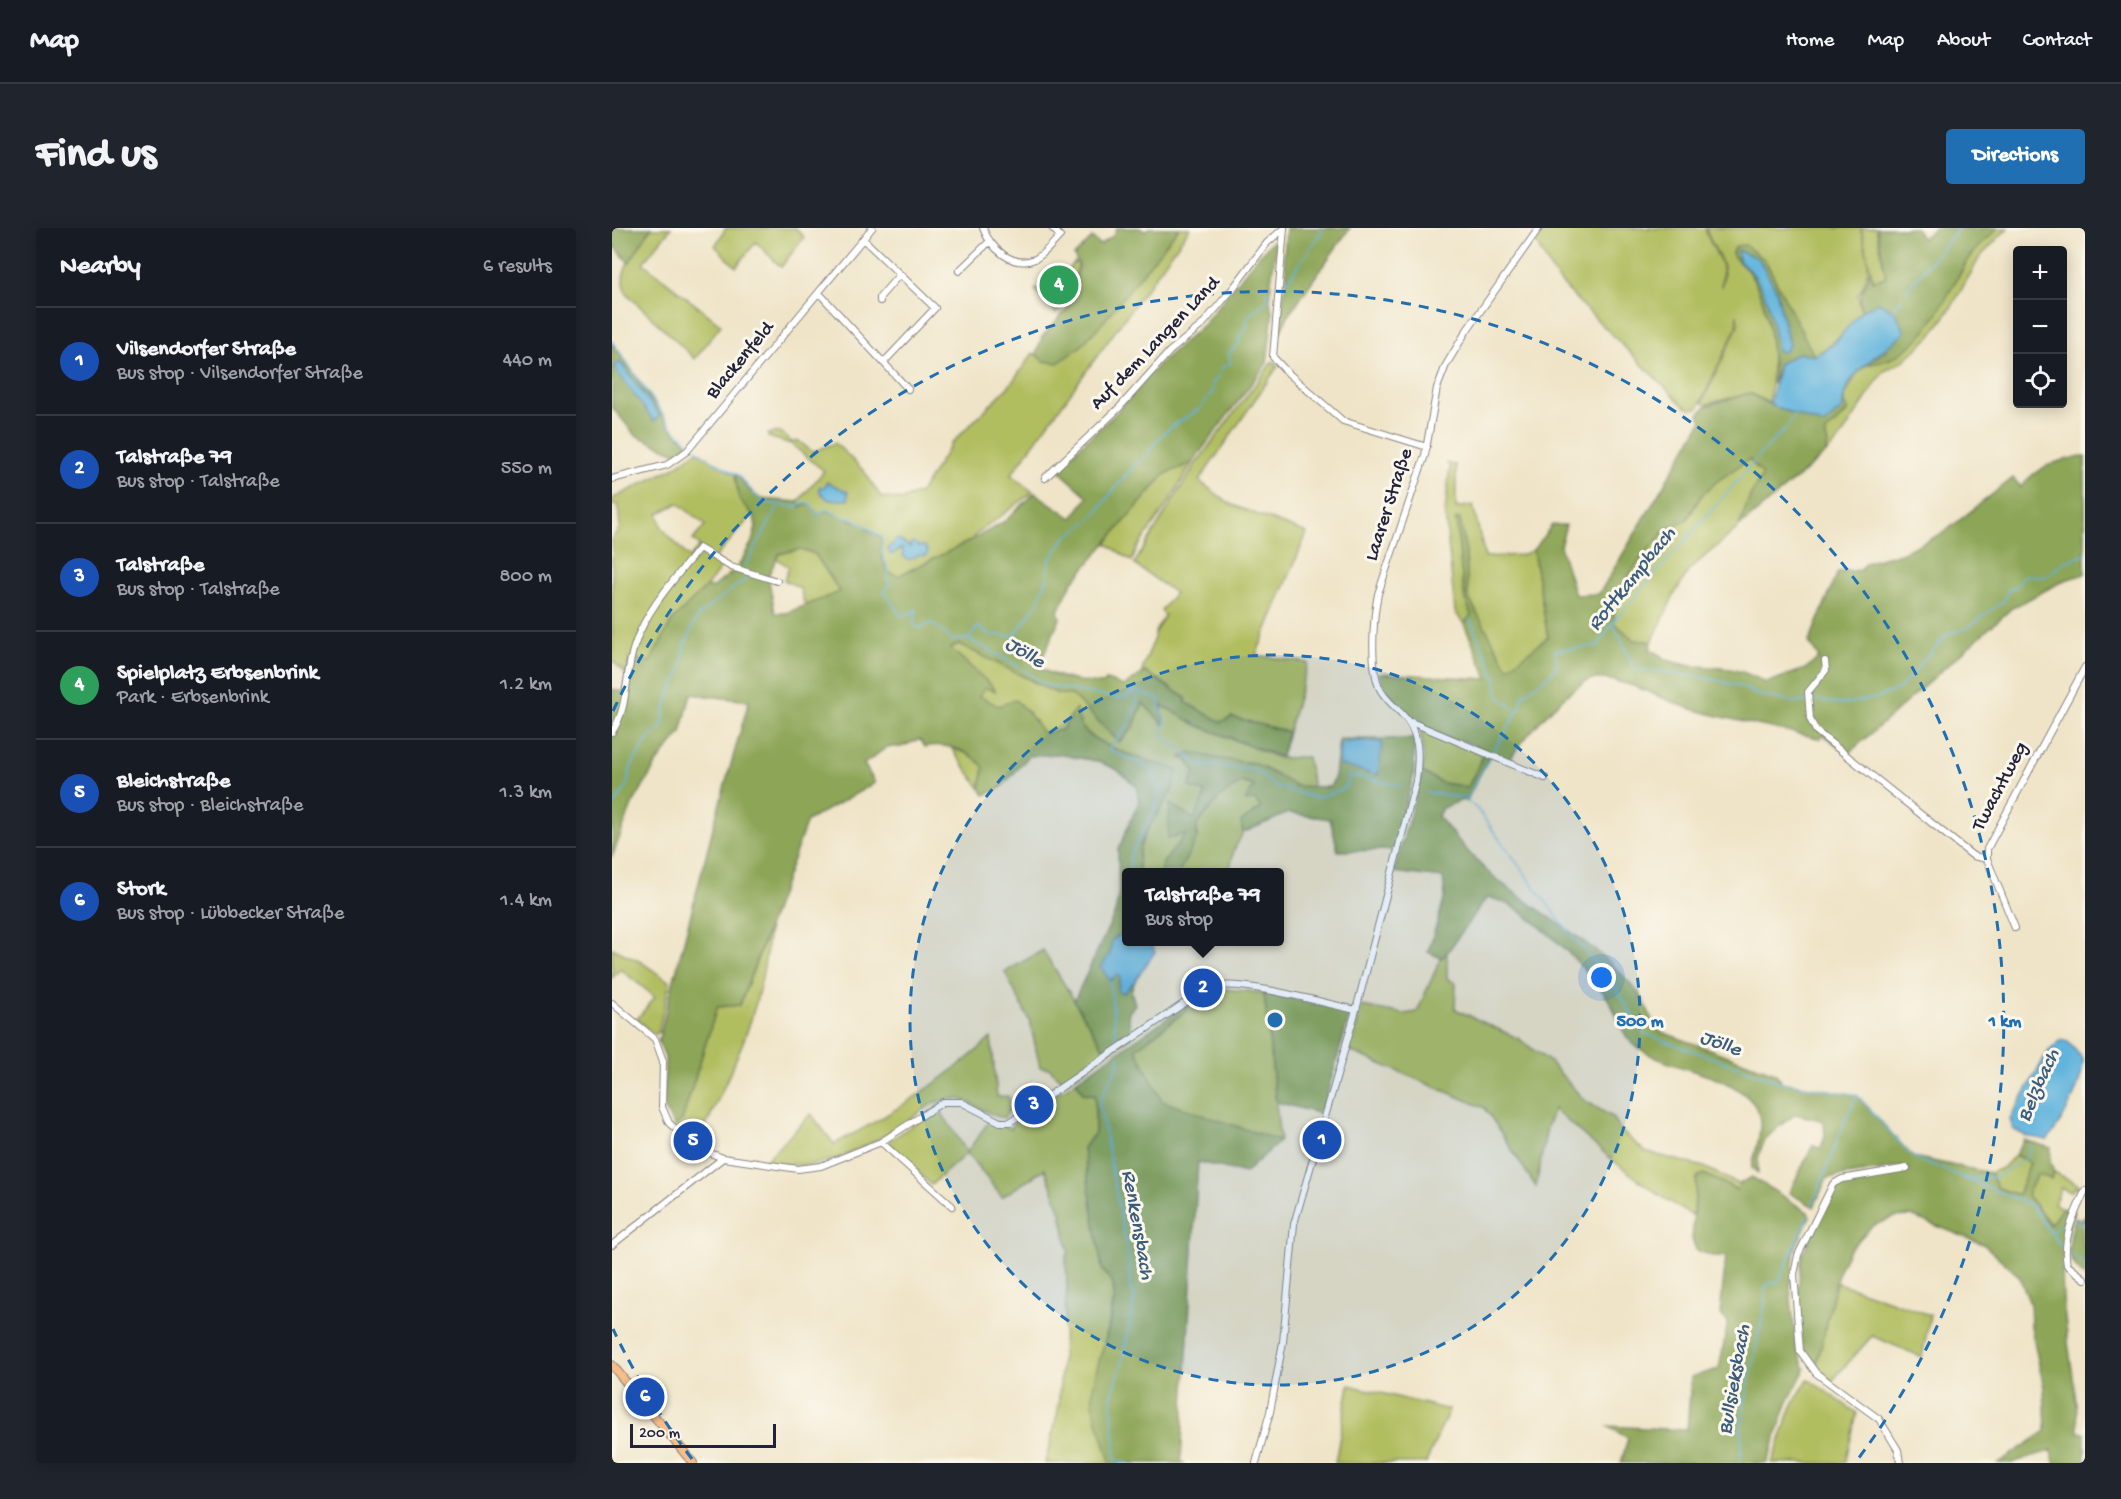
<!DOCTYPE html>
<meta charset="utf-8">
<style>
:root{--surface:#171b24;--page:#20242c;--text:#f1f3f6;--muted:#9ea1a6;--line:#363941;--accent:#1f6fb2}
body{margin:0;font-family:"Gochi Hand",sans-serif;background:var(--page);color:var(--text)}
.controls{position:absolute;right:18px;top:18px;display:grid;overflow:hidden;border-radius:6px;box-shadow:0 3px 15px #0003}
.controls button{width:54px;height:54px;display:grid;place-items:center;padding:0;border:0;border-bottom:2px solid var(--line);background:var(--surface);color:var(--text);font:30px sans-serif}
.scale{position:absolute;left:18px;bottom:15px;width:146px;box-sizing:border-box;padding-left:6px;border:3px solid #22223b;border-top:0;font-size:16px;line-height:21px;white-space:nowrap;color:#22223b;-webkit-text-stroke:4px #fbf7ec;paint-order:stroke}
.you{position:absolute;left:990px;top:750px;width:21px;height:21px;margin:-15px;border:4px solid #fff;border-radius:50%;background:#1a73e8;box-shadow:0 0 0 9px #1a73e833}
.badge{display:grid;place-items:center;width:39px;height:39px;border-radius:50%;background:var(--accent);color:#fff;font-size:20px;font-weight:700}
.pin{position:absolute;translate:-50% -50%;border:3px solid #fff;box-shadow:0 2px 6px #0006}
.popup{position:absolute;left:510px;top:640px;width:162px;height:78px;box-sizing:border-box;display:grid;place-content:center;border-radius:6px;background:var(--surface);filter:drop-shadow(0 2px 4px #0005);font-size:20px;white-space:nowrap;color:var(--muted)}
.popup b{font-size:22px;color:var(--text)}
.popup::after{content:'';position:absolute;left:50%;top:100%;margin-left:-12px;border:12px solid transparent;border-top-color:var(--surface)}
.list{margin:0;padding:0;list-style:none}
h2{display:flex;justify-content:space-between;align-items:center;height:78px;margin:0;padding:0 24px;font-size:26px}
h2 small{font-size:20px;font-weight:400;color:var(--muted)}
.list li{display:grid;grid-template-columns:39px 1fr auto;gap:18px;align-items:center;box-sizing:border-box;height:108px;padding:0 24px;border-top:2px solid var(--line)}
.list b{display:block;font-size:22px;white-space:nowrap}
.list p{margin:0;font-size:20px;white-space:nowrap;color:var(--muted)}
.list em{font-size:20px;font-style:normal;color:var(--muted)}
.icon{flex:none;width:33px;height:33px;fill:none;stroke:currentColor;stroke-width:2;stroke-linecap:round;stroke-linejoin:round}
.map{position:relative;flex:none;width:1473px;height:1235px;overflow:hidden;border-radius:6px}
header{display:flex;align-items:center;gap:36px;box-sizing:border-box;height:84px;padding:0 30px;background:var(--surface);border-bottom:2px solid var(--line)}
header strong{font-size:28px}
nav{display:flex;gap:33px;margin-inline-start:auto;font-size:21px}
.intro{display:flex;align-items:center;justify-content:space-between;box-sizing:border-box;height:144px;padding:0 36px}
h1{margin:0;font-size:42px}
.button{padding:15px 27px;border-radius:6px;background:var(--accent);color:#fff;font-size:21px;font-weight:700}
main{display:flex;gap:36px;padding:0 36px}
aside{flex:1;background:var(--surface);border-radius:6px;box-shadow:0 3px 15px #0003}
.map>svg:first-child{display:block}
.green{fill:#b1be60;stroke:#6a704e;stroke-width:1.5;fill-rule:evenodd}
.forest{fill:#8ca556;stroke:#576448;stroke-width:1.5;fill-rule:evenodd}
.water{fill:#61b4dd;stroke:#426b8c;stroke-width:1.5}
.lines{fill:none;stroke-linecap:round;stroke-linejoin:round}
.stream{stroke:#61b4dd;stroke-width:1.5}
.minor-casing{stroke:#888381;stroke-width:8}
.major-casing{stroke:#888381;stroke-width:10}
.minor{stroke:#fff;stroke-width:6}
.major{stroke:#f8bd88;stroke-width:8}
.ring{fill:none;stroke:#1f6fb2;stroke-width:3;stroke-dasharray:10 8}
.labels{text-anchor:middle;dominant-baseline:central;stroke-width:6;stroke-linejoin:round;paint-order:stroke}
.street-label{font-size:20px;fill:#22223b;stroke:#fbf7ec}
.water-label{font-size:21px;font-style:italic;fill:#3b5c7c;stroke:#fbf7ec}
.centre{fill:#1f6fb2;stroke:#fbf7ec;stroke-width:3}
.ring-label{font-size:18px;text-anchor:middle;font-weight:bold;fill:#1f6fb2;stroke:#fbf7ec;stroke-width:6;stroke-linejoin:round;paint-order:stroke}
</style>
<header>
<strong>Map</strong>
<nav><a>Home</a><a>Map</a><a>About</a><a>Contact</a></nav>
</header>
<div class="intro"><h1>Find us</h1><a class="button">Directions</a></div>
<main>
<aside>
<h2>Nearby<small>6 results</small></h2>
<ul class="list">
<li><span class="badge" style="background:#1a4fb4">1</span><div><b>Vilsendorfer Straße</b><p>Bus stop · Vilsendorfer Straße</p></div><em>440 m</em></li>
<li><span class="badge" style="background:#1a4fb4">2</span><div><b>Talstraße 79</b><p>Bus stop · Talstraße</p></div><em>550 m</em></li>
<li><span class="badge" style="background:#1a4fb4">3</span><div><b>Talstraße</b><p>Bus stop · Talstraße</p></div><em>800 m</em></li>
<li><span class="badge" style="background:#2e9e5b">4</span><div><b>Spielplatz Erbsenbrink</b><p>Park · Erbsenbrink</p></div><em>1.2 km</em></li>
<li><span class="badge" style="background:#1a4fb4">5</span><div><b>Bleichstraße</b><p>Bus stop · Bleichstraße</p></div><em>1.3 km</em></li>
<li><span class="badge" style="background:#1a4fb4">6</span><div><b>Stork</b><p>Bus stop · Lübbecker Straße</p></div><em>1.4 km</em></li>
</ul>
</aside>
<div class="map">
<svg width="1473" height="1235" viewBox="0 0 1473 1235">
<rect width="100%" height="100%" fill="#fbf7ec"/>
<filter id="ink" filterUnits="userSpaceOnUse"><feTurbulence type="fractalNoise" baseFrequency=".0167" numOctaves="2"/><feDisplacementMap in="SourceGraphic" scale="12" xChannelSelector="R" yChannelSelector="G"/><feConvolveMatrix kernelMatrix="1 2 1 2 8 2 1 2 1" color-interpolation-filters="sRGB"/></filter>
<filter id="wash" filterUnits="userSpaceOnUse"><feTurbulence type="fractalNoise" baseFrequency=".008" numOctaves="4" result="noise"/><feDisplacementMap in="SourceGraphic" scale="24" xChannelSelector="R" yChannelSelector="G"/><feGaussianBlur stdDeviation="1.35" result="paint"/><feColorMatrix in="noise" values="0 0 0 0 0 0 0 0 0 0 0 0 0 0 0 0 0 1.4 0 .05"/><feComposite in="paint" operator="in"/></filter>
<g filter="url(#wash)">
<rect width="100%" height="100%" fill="#efe4c7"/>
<path class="green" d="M39,0H59L31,35L109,97L83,131L15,66C1,44 27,19 39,0Z
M114,0H183L192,9L169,39L144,14L124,39L103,18Z
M567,0H578L399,247L421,264L361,309L362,311L286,348L276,345L270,330L269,309L242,294L212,283L206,287L202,281L188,280L186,274L212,243L179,216L156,209V206L168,204L180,214L187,213L200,224L223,215L252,243L269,269L290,272L308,265L340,215L398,157L421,125L432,133L467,120Z
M932,0H1093C1099,26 1115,27 1109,59C1119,34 1099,22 1094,0H1248C1256,27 1262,42 1246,67L1249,83C1235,102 1222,116 1202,128L1153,32L1120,25C1124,35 1132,37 1138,46C1161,81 1163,135 1157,175L1138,165L1094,176L1090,175L1126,97L1125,86V98L1086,180L1080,181L1073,179L958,65L941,45L923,13Z
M1249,0H1264L1274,49L1261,54Z
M1385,0H1396L1368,29L1339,80L1318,109L1291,133L1271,144L1228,211L1213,226L1215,221L1212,205L1236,184L1231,172L1245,145L1256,136L1276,132L1290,124L1319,93L1357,31L1366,18Z
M463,34L466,37L455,76L444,85L423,62L446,52Z
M661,133L666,138L587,253L620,277L695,305L644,427L696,435L676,504L620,489L609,495L572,474L574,470C560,463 545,447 530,444C533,429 542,418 543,404L553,387L549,383L563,365L522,336L583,237Z
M85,223L124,247L128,271L141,286L102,331L111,337L95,358L60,393L38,435L15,447L0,432V310L8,300L6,277H0V271L63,239ZM66,275L93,297L81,312L88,318L77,330L50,300L46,286Z
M1137,231L1151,247L1138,268L1127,299L1077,342L1062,367L1040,414L1022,412L1001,394L1006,362L1028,332L1055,301L1074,293L1089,268L1104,254Z
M580,235L558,273L525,320L520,333L494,315L553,246Z
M834,235L844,237V280L861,277L873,329L910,327L921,322L936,409L896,440L856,369L854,325L847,291H844L852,367L860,387L852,396L843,384L833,285L838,238Z
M188,321L203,326L228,364L193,378L188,360L172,352L177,339L164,330L167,326Z
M347,416L446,466L460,467L507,514L521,500L531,475L551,496L550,477L585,497L667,530L695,529L701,560L684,558L642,535L608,531L578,524L569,529L575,532L583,544L577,559L594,564L582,592L558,577L557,610L575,605L551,635L548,644H527C522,609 545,591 559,564C562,557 564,549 566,542C541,534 485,520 470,499C467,495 465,487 463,481L450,502L431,505L416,484C401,480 379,480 367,468L373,460L382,462L338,420Z
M808,500L872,526L856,559L830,555L810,544L812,531Z
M340,521C354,525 363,527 372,539L368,560Z
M630,554L642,558L634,572H643L649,580L629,594L631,605L622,622L617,644H567L585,610V597L607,570Z
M157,701C150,787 120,841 85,917L62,898L70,892L105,779L128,777Z
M0,720L29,734L58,754L46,804L43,807L25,791L43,769L8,741L0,750Z
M431,722L495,825L453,855L437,840L428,839L418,794L393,744Z
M835,725V750L844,756L843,781L907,811L938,834L972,872L1000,889L1009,903L1034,924L1092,939L1126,956L1129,955L1126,962L1092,946L1085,949L1081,988C1029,958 986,921 942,881L935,899L924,959L873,880L738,823L750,778L792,786L805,784L829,730Z
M614,761L652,765L668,913L550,874L523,821L574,783V777L599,764Z
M379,810L385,869L396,868L399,879L392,890C373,888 357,868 337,871C318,873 304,888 289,898C266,912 221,936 195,937C181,938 167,935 153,933L199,886L222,916C279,887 331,854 379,810Z
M464,853L471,865L483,867V905L471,920L490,1041L501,1055V1074L480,1176L493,1211L498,1235H433L446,1183L455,1059L454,1027L457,1026L449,984L433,941L390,969L355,925L319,957L276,914L326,879L355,924L378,892L399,901L401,896Z
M1403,927L1418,934L1406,967L1386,960L1378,945L1392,939Z
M1442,944L1471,959L1470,963L1463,959L1459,964L1449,960L1442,976L1450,980L1439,997L1415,967L1425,946L1439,951Z
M1224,1054L1318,1087L1310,1129L1260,1108L1220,1153L1204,1140Z
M1196,1151L1245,1185L1233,1235H1160L1180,1178Z
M737,1157L837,1182L814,1235H723Z"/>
<path class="forest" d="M0,0H39L17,35L0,16Z
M505,0H528L532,3L537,0H567L493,92L467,120L446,135L431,133L424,126L430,109L456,80L467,37L462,28L480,10L488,17L502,7Z
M674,0H738L677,86L668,105L665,103L675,49L672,28Z
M1265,0H1304L1309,11L1323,0H1385C1377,11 1365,18 1357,30C1332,69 1311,133 1256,136L1274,122L1284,85L1267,74L1249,83C1246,59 1255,62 1258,41L1261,53L1274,49Z
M667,6C664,25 653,70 661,85L655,135L580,235L553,246L460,355L446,383L448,391L426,439C444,450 471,455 492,456L494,452L512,458L533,444L575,471L573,474L609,494L620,489L676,504L669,529L585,497L549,477L552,497L531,475L521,500L507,514L460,467L446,466L347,416L338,420L379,457L383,463L373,460L367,468L386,478L403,472L416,484L431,505L450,502L464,481C465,486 467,494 470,499C483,519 543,535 566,542C564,549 562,557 559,564C545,591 522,609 527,644H514V707L504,708L500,713L498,726L489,739L508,748L506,763L511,765L523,753L519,763L523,776L516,786L520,809L495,825L462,773L503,685L507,664L506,622L527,573L524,558L504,541L484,533L445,526L417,528L390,559L373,567L368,560L372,540C361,523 332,514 313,519L308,511L289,519H275L252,536L263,555L195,593L128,777L105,779L70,892L62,898L52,879L53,829L46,814L103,592L137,473L79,466L69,505L46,533L20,577L0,629V461L12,464L17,430L38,434L60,393L95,358L99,361L125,340L140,314L144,299L142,288L127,271L123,248H126L136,261L149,271L186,274L188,279L194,276L199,277L206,287L214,282L253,297L254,301L269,309L270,330L276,344L286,348L362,311L393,293L423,265L460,290L476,269L444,240L502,187L549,134L591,97L642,33ZM188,321L203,326L228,364L174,385H163L156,348L167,326Z
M1133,17L1153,32L1202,128L1186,125L1167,136L1161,156C1162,126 1156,71 1138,45C1133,37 1125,35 1120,25L1124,18ZM1140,42L1164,61L1177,117L1160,89L1152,63Z
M0,115L59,199L76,216L66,226L23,207L0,179Z
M1138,165L1158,177L1212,197L1231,172L1236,183L1213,205L1216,216L1213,226L1127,299L1138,268L1151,247L1137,231L1104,254L1089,268L1074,293L1054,301L1028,332L1006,362L1001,394L1022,412L1040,414L1038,421C1044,424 1051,430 1058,433C1093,444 1117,432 1154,455L1193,441L1207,430L1197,414L1226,344L1249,342L1253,335L1289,325L1331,305L1401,250L1409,259C1423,239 1449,230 1473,229V346L1453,352L1400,380L1236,526L1211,507L1209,511C1166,501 1122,493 1079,481C1052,472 1011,449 983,451C959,453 911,512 897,532L851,513L840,512L809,497L807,491C789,484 771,464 767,445L876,451L852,396L859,387C847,357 849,323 844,291H848L854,325L856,369L896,440L936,409L921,322L940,297H954L948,318L963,367L987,366L1090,193L1087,186L1094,178Z
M727,511H802V546L781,622L726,623L718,591L676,585L631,605L629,594L649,580L643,572L633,573L642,558L630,554L607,570L585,597V610L567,644H548L551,635L574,606L556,610L558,576L582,591L594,565L577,559L583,544L575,532L567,530L574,529L578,524L608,531L642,535L684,558L718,559L723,548Z
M872,526L877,529L854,574L851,572L830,580L826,588C843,608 861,632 882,649C930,688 989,716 1028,767C1036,778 1037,791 1047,803L1163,845L1170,854L1245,867L1301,929L1378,945L1386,960L1406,967L1418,935L1403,927L1412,912L1439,920L1438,935L1442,944L1439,951L1425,946L1415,967L1438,997L1450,980L1462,983C1434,1055 1465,1129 1466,1204L1473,1205V1235H1442L1440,1222L1400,1235H1386L1434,1203L1432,1160L1419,1099L1418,1076L1407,1048L1371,1016L1299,988L1283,989L1260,998L1236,1023L1227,1042L1204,1140L1190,1117L1186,1062L1190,1027L1217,969L1230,954L1297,942L1289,939L1215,950L1202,979L1177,965L1201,917L1208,921L1213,909L1212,893L1184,886C1160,903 1143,914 1146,945L1140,940C1143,919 1156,894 1141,875C1114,841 1051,844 1019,814C1009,805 1005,786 998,774C981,746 908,670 875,670L869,677L835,725L829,730L816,724L833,669L831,650L782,644L810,544L830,555L856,559Z
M652,765L739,783L709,886L664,874Z
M574,777V782L524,821L550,873L668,913L633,945L586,934L569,1233L572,1235H498C494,1215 483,1193 481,1176C476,1143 509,1089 501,1056C499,1051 493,1046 490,1041L471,920L483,905V867L471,865L464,853Z
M1092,946L1125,962L1129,955L1140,949L1196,984L1198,988L1183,1021L1178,1060L1184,1119L1193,1141L1175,1176L1155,1235H1009L1016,1210L995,1198L1075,1202L1079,1149L1107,1141L1116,1094L1108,1086L1114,1028H1100L1084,1022L1080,1011L1085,949Z
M1473,988L1470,1012L1473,1019V1049C1451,1029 1456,1016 1463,990L1469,992Z"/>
<path class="water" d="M1125,22L1146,30L1164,61L1177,117L1172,124L1165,123C1160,91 1156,53 1127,33Z
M1267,74L1284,85L1293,104C1272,124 1229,146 1231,180L1212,197L1158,177L1167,136L1186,125L1202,128L1222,116L1249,83Z
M8,134L48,188L42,193L5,144L3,138Z
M215,254L236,264V272H217L208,264L207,259H213Z
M285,311L299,319L298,316L301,314L307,318H313L316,324L314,328L308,327L296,332L292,329L290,320L279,327L276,321Z
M741,513L770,514L766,547L727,537L728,516Z
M509,706L514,707V714H538L543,724L523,753L511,765L506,763L508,748L504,747L498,753L489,739L498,726L500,713Z
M1449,812L1456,814L1471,831C1472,853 1450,896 1435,912L1414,908L1401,901L1398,891L1436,824Z"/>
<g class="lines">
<path class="stream" d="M674,55L712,0
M1294,63L1347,0
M1280,84L1290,70
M0,113L60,199L76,214
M84,221L97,231L126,247L150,274L184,279L191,274L198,275L205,286L208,287L214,281L234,290L238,288L270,309V324L277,344L275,350L277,357L272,364L289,388L305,382L301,396L307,400L320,395L340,412L357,411L408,439L433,457L504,470L515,469L521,462L548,472V480L554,494L549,507L588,537L643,542L663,558L704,570L729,562L734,559L737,548C743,547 779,556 789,558
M1145,230L1177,197L1183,185
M135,341L133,338L166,279
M425,376L436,349L437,333L454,309L479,291L517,243L537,225L538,221L556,201L589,180L601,163L600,156L607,148L609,140L618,136L617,125L628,115L626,111L636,98L635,89L657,71L655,65L658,64
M858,391L884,451L886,468L905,483
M1001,395L1022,440L1100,451L1131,459L1143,466L1185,475L1195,472
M357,410L366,399L379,407L402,408L423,379
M518,464L526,470L516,497L497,521C510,530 526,531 538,542C563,565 529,603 519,626C516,631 519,639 519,644
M1200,471L1230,476L1265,470L1288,460L1335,406L1355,400L1393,372L1396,362L1405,359L1409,351L1415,347L1432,349L1455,333L1473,327
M882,522L909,478L911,467L938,447L945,437L943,422L986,418L1001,394L1143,233
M814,564L852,570L865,581L951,697L1003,758L1031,805L1168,854L1245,867L1301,929L1419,977L1451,1021
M854,572L877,531
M0,591L1,578L14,560L19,539L35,512L50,499L54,477L70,439L72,418L82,396L88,386L136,349
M498,754L505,818
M507,828V835L487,874L517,1033L518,1061L523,1068L509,1140L499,1169L504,1233L517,1235
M1352,951L1385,949L1416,928L1419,916
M1200,977C1217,941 1226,903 1245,867
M1463,992L1473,997
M1439,1004L1458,991
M1457,1025L1473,1036
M1153,1073L1154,1057L1167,1053L1196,987
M1127,1235C1132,1225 1128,1214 1129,1203C1134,1160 1145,1118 1153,1075"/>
</g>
</g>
<g filter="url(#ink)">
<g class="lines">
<g class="minor-casing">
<path id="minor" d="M371,0C378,19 400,41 423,31C433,26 441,15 448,8L440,0
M672,0L661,129L676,145L731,193L815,219
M251,11L323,80L272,134
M347,43L377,14
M207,65L296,161
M268,73V69L288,46
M433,250L507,180L558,123L590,97L622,59L655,15L672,0
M0,251L55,237L75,223L260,0
M1213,433L1214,442L1196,464L1198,491L1204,503L1361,628L1375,631
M799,494L933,550
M0,504C18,477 12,445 23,416C35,380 64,350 87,320L119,339L165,353
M1403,700L1375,631V621L1473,439
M0,775L43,811L51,833L50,879L57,895L85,920L111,930L186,941L209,938L269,914L331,874H349L388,894H398L571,776C582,769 594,761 608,758C638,754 711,775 744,782
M269,914L340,978
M1473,963C1462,986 1450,1011 1455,1037L1473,1051
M0,1017L111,930
M644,1235L658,1184L671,1114L682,996L744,782L804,553C807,527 809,504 788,484C781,477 771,469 767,459C758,437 761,390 766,366L813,227L825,160L834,137L855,102L927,0
M1288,1235L1286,1222L1267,1191L1204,1145L1188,1123L1182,1046L1186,1027L1221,956L1230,951L1295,940"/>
</g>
<g class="major-casing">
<path id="major" d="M0,1137L81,1235"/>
</g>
<use href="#minor" class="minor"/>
<use href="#major" class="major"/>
</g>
</g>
<circle cx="663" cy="792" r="365" fill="#1f6fb2" fill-opacity=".12"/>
<g class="ring">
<circle cx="663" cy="792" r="365"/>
<path d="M80 1231A730 730 0 0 1 1 1101M1 483A730 730 0 1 1 1246 1231"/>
</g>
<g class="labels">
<g class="street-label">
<text transform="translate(544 116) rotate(-46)">Auf dem Langen Land</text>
<text transform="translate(129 133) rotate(-50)">Blackenfeld</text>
<text transform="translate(778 277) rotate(-72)">Laarer Straße</text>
<text transform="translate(1389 559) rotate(-62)">Twachtweg</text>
</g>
<g class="water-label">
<text transform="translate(1021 352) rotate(-51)">Rottkampbach</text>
<text transform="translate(412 426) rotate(31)">Jölle</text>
<text transform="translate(1108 817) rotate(20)">Jölle</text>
<text transform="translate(1428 858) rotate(-66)">Belzbach</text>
<text transform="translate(524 997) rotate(80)">Renkensbach</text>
<text transform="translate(1124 1152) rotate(-80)">Bullsieksbach</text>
</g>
</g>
<circle cx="663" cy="792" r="9" class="centre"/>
<g class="ring-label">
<text x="1028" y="798">500 m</text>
<text x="1393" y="798">1 km</text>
</g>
</svg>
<div class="controls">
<button>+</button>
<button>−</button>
<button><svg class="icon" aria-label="locate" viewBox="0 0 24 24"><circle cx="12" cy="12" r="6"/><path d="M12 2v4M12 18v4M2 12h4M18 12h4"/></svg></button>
</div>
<div class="scale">200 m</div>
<div class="you"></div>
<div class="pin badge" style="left:710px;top:912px;background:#1a4fb4">1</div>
<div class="pin badge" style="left:591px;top:760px;background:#1a4fb4">2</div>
<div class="popup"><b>Talstraße 79</b>Bus stop</div>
<div class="pin badge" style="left:422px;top:877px;background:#1a4fb4">3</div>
<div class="pin badge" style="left:447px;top:57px;background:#2e9e5b">4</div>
<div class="pin badge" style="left:81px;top:913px;background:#1a4fb4">5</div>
<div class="pin badge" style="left:33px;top:1169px;background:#1a4fb4">6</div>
</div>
</main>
